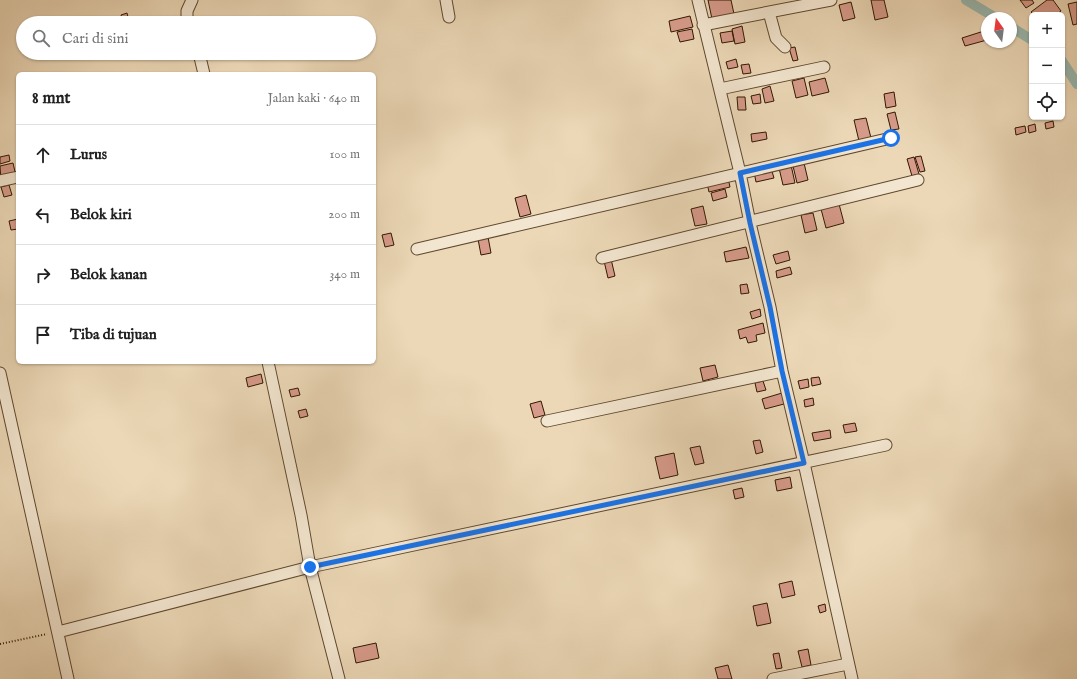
<!DOCTYPE html>
<html lang="id">
<meta charset="utf-8">
<style>
:root{--surface:#fff;--page:#f2f2f2;--text:#222;--muted:#767676;--line:#e0e0e0}
body{margin:0;font-family:"IM FELL English",serif;background:var(--page);color:var(--text)}
.controls{position:absolute;right:12px;top:12px;display:grid;overflow:hidden;border-radius:6px;box-shadow:0 1px 3px #0004}
.controls button{width:36px;height:36px;display:grid;place-items:center;padding:0;border:0;border-bottom:1px solid var(--line);background:var(--surface);color:var(--text);font:20px sans-serif}
.compass{position:absolute;left:981px;top:12px;width:36px;height:36px;border-radius:50%;background:var(--surface);box-shadow:0 1px 3px #0004;rotate:346deg}
.stop{position:absolute;width:12px;height:12px;margin:-9px;border:3px solid #1a73e8;border-radius:50%;background:#fff}
.stop.end{background:#1a73e8;border-color:#fff;box-shadow:0 1px 4px #0008}
.list{margin:0;padding:0;list-style:none}
h2{display:flex;justify-content:space-between;align-items:center;height:52px;margin:0;padding:0 16px;font-size:17px}
h2 small{font-size:13px;font-weight:400;color:var(--muted)}
.list li{display:grid;grid-template-columns:26px 1fr auto;gap:12px;align-items:center;box-sizing:border-box;height:60px;padding:0 16px;border-top:1px solid var(--line)}
.list b{display:block;font-size:15px;white-space:nowrap}
.list em{font-size:13px;font-style:normal;color:var(--muted)}
.icon{flex:none;width:22px;height:22px;fill:none;stroke:currentColor;stroke-width:2;stroke-linecap:round;stroke-linejoin:round}
.map{position:relative;flex:none;width:1077px;height:679px;overflow:hidden}
.search{position:absolute;background:var(--surface);box-shadow:0 1px 3px #0004;left:16px;top:16px;width:360px;height:44px;display:flex;align-items:center;gap:10px;box-sizing:border-box;padding:0 14px;border-radius:22px;color:var(--muted);font-size:15px}
.panel{position:absolute;background:var(--surface);box-shadow:0 1px 3px #0004;left:16px;top:72px;width:360px;height:292px;border-radius:6px}
.map>svg:first-child{display:block}
.lines{fill:none;stroke-linecap:round;stroke-linejoin:round}
.canal{stroke:#99b9b1;stroke-width:10}
.building{fill:#d79b8b;stroke:#301800}
.street-casing{stroke:#5f482e;stroke-width:13}
.path{stroke:#301800;stroke-width:2;stroke-dasharray:1 2;stroke-linecap:butt}
.street{stroke:#f3e6d0;stroke-width:11}
.route{stroke:#1a73e8;stroke-width:5}
</style>
<div class="map">
<svg width="1077" height="679" viewBox="0 0 1077 679">
<rect width="100%" height="100%" fill="#ecd8b7"/>
<filter id="stains"><feTurbulence type="fractalNoise" baseFrequency=".005" numOctaves="4"/><feColorMatrix values="0 0 0 0 .2 0 0 0 0 .09 0 0 0 0 .02 0 0 0 .5 -.17"/></filter>
<radialGradient id="worn" r=".72"><stop offset=".6" stop-color="#630" stop-opacity="0"/><stop offset="1" stop-color="#630" stop-opacity=".3"/></radialGradient>
<g class="lines">
<path class="canal" d="M966,0L996,18
M1011,27L1032,40
M1062,61L1077,84"/>
</g>
<path class="building" d="M708,0H731L734,14L712,19Z
M871,0H884L888,17L875,20Z
M1020,0H1032L1034,3L1026,8Z
M1047,0H1053L1061,11L1056,15H1034L1031,12Z
M851,2L855,18L843,21L839,5Z
M1077,2V24L1073,25L1068,4Z
M127,13L129,21L123,22L121,15Z
M690,16L693,27L671,32L669,21Z
M742,26L745,42L735,44L732,29Z
M692,29L694,39L680,42L677,32Z
M732,31L734,41L722,43L720,33Z
M984,31L987,40L965,46L962,38Z
M795,47L798,60L793,61L789,48Z
M736,59L738,67L728,69L726,62Z
M749,64L751,73L743,74L741,65Z
M804,78L808,95L796,98L792,81Z
M825,78L829,92L812,96L809,82Z
M770,86L774,101L765,103L762,89Z
M894,92L896,106L886,108L884,94Z
M760,94L761,103L753,104L751,96Z
M737,97H745L746,110H738Z
M895,112L899,129L891,130L887,114Z
M866,118L871,138L859,141L854,120Z
M1053,121L1054,127L1046,129L1045,123Z
M1035,124L1036,131L1029,133L1028,126Z
M1025,126L1026,132L1016,135L1015,128Z
M766,132L767,139L752,142L751,134Z
M9,155L10,161L0,164V157Z
M921,156L925,171L920,172L915,157Z
M914,157L919,174L912,176L907,159Z
M13,163L16,176L1,180L0,166Z
M804,163L808,180L797,183L793,166Z
M791,165L795,183L783,185L779,168Z
M771,168L774,178L756,182L754,172Z
M728,178L730,187L709,192L707,183Z
M9,185L12,195L4,197L1,187Z
M725,189L727,197L713,201L711,193Z
M526,195L531,214L520,217L515,198Z
M839,204L844,223L826,228L821,209Z
M703,206L707,224L695,226L691,209Z
M813,213L817,230L805,233L801,215Z
M18,219V229L11,230L9,221Z
M391,233L394,245L385,247L382,235Z
M488,237L491,253L481,255L478,239Z
M746,247L749,258L726,262L724,252Z
M788,251L790,260L776,264L773,255Z
M611,259L615,276L608,278L604,261Z
M790,267L792,274L777,278L776,271Z
M747,284L749,293L741,294L740,285Z
M760,309L761,316L752,319L750,312Z
M763,323L765,333L756,335L757,341L748,343L746,337L740,339L738,330Z
M715,365L718,377L703,381L700,368Z
M261,374L263,383L248,387L246,378Z
M819,377L821,384L812,386L811,378Z
M808,379L809,387L800,389L798,381Z
M763,381L766,390L757,392L755,383Z
M298,388L300,395L291,397L289,390Z
M782,393L784,404L765,409L762,399Z
M813,398L814,405L805,407L804,400Z
M541,401L545,415L534,418L530,404Z
M306,409L308,416L300,418L298,411Z
M855,423L857,431L845,433L843,425Z
M830,430L831,438L814,441L812,433Z
M760,440L763,452L756,454L753,441Z
M700,446L704,463L695,465L690,448Z
M674,453L678,475L660,479L655,457Z
M790,477L792,488L777,491L775,480Z
M742,488L744,497L735,499L733,490Z
M792,581L795,595L782,598L779,584Z
M767,603L771,623L757,626L753,606Z
M825,604L826,611L820,613L818,606Z
M376,643L379,658L356,663L353,648Z
M808,649L811,665L802,667L798,651Z
M779,653L782,668L776,669L773,654Z
M728,665L732,679H718L715,668Z"/>
<g class="lines">
<g class="street-casing">
<path id="street" d="M446,0L449,17
M698,0L740,173L750,223L770,307L782,371L804,463L852,679
M769,12L776,38L785,47
M187,23V11L192,0
M703,25L831,0
M199,53L204,74
M720,89L824,67
M0,181L18,177
M417,249L891,138
M602,258L918,180
M268,362L301,515L310,567L339,679
M0,373L68,679
M547,421L782,371
M58,632L310,567L886,445
M773,679L848,664"/>
</g>
<path class="path" d="M0,644L47,634"/>
<use href="#street" class="street"/>
</g>
<g class="lines">
<path class="route" d="M310,567L804,463L782,371L770,307L750,223L740,173L891,138"/>
</g>
<rect width="100%" height="100%" filter="url(#stains)"/>
<rect width="100%" height="100%" fill="url(#worn)"/>
</svg>
<div class="controls">
<button>+</button>
<button>−</button>
<button><svg class="icon" aria-label="locate" viewBox="0 0 24 24"><circle cx="12" cy="12" r="6"/><path d="M12 2v4M12 18v4M2 12h4M18 12h4"/></svg></button>
</div>
<svg class="compass" viewBox="-18 -18 36 36"><path d="M0-13l5 13h-10z" fill="#e53935"/><path d="M0 13l5-13h-10z" fill="#767676"/></svg>
<div class="stop" style="left:891px;top:138px"></div>
<div class="stop end" style="left:310px;top:567px"></div>
<div class="search"><svg class="icon" aria-label="search" viewBox="0 0 24 24"><circle cx="10" cy="10" r="6"/><path d="M15 15l6 6"/></svg>Cari di sini</div>
<section class="panel">
<h2>8 mnt<small>Jalan kaki · 640 m</small></h2>
<ul class="list">
<li><svg class="icon" aria-label="ahead" viewBox="0 0 24 24"><path d="M12 20V5M6 11l6-6 6 6"/></svg><div><b>Lurus</b></div><em>100 m</em></li>
<li><svg class="icon" aria-label="left" viewBox="0 0 24 24"><path d="M17 20v-9H6M10 6l-5 5 5 5"/></svg><div><b>Belok kiri</b></div><em>200 m</em></li>
<li><svg class="icon" aria-label="right" viewBox="0 0 24 24"><path d="M7 20v-9h11M14 6l5 5-5 5"/></svg><div><b>Belok kanan</b></div><em>340 m</em></li>
<li><svg class="icon" aria-label="arrive" viewBox="0 0 24 24"><path d="M6 21V4h12l-3 4 3 4H6"/></svg><div><b>Tiba di tujuan</b></div></li>
</ul>
</section>
</div>
